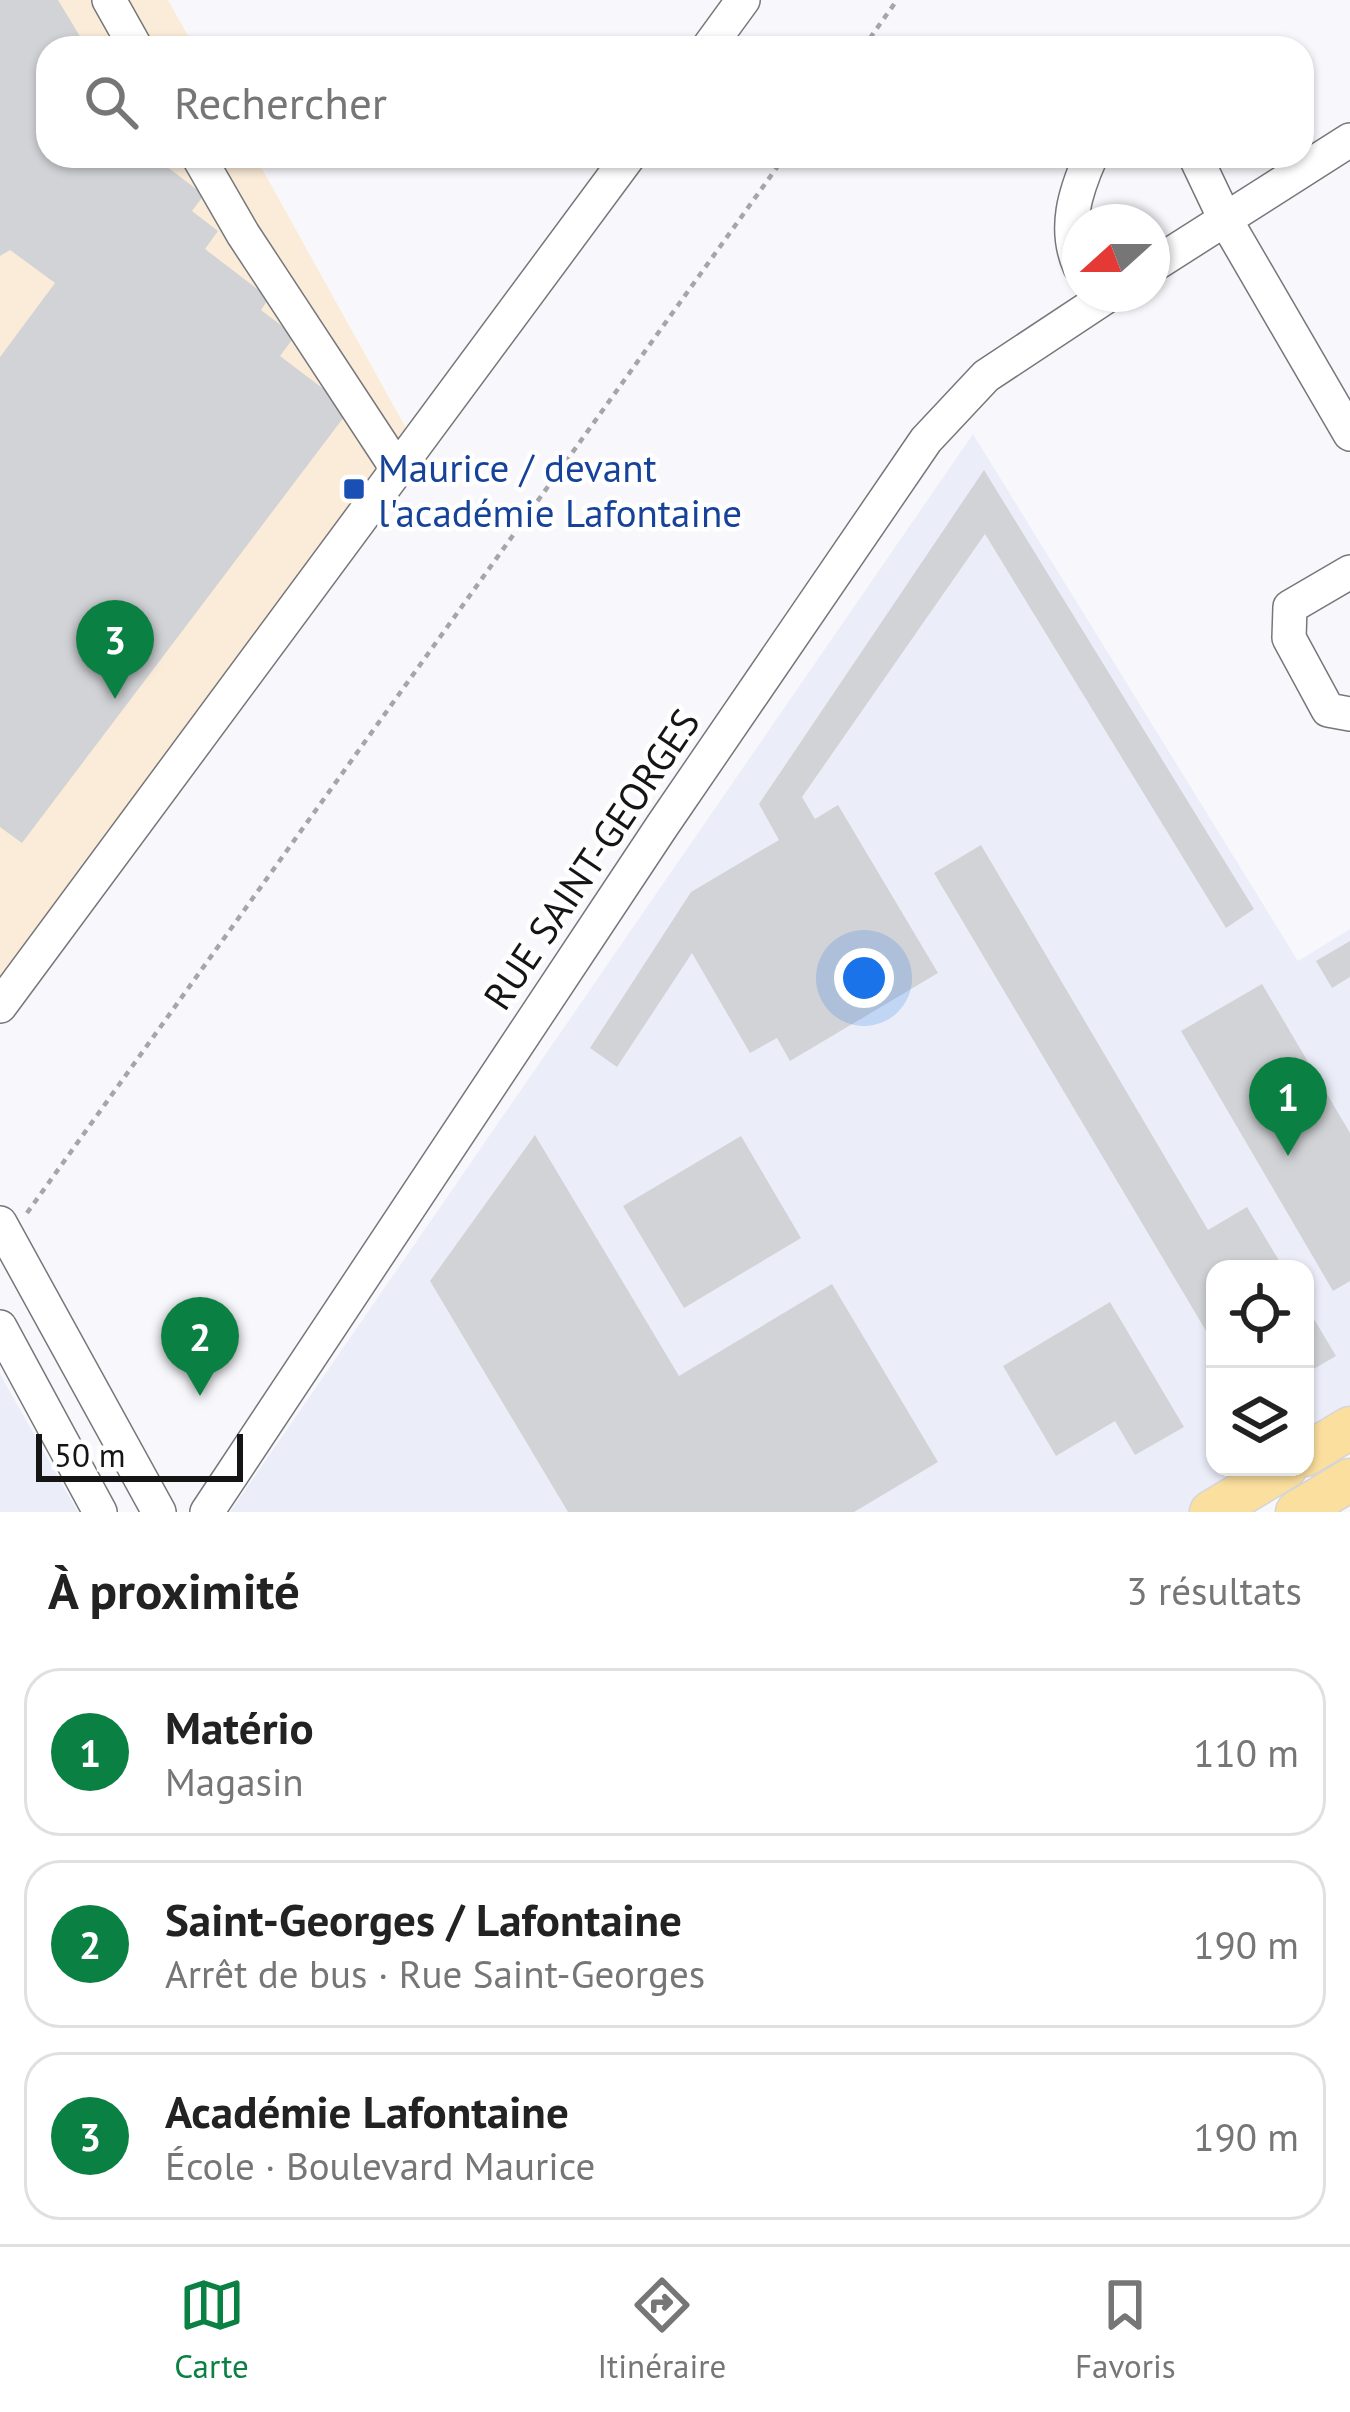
<!DOCTYPE html>
<html lang="fr">
<meta charset="utf-8">
<style>
:root{--surface:#fff;--page:#f6f6f6;--text:#222;--muted:#767676;--line:#e0e0e0;--accent:#0b8043}
body{margin:0;font-family:"PT Sans",sans-serif;background:var(--page);color:var(--text)}
.controls{position:absolute;right:36px;bottom:36px;display:grid;overflow:hidden;border-radius:24px;box-shadow:0 3px 9px #0004}
.controls button{width:108px;height:108px;display:grid;place-items:center;padding:0;border:0;border-bottom:3px solid var(--line);background:var(--surface);color:var(--text);font:60px sans-serif}
.compass{position:absolute;left:1062px;top:204px;width:108px;height:108px;border-radius:50%;background:var(--surface);box-shadow:0 3px 9px #0004;rotate:249deg}
.scale{position:absolute;left:36px;bottom:30px;width:207px;box-sizing:border-box;padding-left:12px;border:6px solid #151516;border-top:0;font-size:33px;line-height:42px;white-space:nowrap;color:#151516;-webkit-text-stroke:9px #fff;paint-order:stroke}
.you{position:absolute;left:864px;top:978px;width:42px;height:42px;margin:-30px;border:9px solid #fff;border-radius:50%;background:#1a73e8;box-shadow:0 0 0 18px #1a73e833}
.badge{display:grid;place-items:center;width:78px;height:78px;border-radius:50%;background:var(--accent);color:#fff;font-size:39px;font-weight:700}
.pin{position:absolute;translate:-50% -99px;filter:drop-shadow(0 3px 6px #0008)}
.pin::after{content:'';position:absolute;top:63px;width:42px;height:36px;background:inherit;clip-path:polygon(0 0,100% 0,50% 100%)}
.list{margin:0;padding:0;list-style:none}
h2{display:flex;justify-content:space-between;align-items:center;height:156px;margin:0;padding:0 48px;font-size:51px}
h2 small{font-size:39px;font-weight:400;color:var(--muted)}
.list li{display:grid;grid-template-columns:78px 1fr auto;gap:36px;align-items:center;box-sizing:border-box;height:168px;margin:0 24px 24px;padding:0 24px;border:3px solid var(--line);border-radius:36px}
.list b{display:block;font-size:45px;white-space:nowrap}
.list p{margin:0;font-size:39px;white-space:nowrap;color:var(--muted)}
.list em{font-size:39px;font-style:normal;color:var(--muted)}
.icon{flex:none;width:66px;height:66px;fill:none;stroke:currentColor;stroke-width:2;stroke-linecap:round;stroke-linejoin:round}
.map{position:relative;flex:none;width:1350px;height:1512px;overflow:hidden}
.search{position:absolute;background:var(--surface);box-shadow:0 3px 9px #0004;left:36px;right:36px;top:36px;height:132px;display:flex;align-items:center;gap:30px;box-sizing:border-box;padding:0 42px;border-radius:36px;color:var(--muted);font-size:45px}
.sheet{height:732px;background:var(--surface)}
nav{display:flex;justify-content:space-around;align-items:center;box-sizing:border-box;height:168px;border-top:3px solid var(--line);background:var(--surface);font-size:33px;color:var(--muted)}
nav a{display:grid;justify-items:center;gap:6px}
nav .on{color:var(--accent)}
.map>svg:first-child{display:block}
.built{fill:#ebeef9}
.education{fill:#fbecd9}
.building{fill:#d2d3d6}
.lines{fill:none;stroke-linecap:round;stroke-linejoin:round}
.minor-casing{stroke:#76777a;stroke-width:36}
.major-casing{stroke:#d5d5d5;stroke-width:45}
.path{stroke:#a6a6a9;stroke-width:4.5;stroke-dasharray:6 6;stroke-linecap:butt}
.minor{stroke:#fff;stroke-width:33}
.major{stroke:#fbdf9e;stroke-width:42}
.transit-dot{fill:#1a4fb4;stroke:#fff;stroke-width:4.5}
.labels{text-anchor:middle;dominant-baseline:central;stroke-width:9;stroke-linejoin:round;paint-order:stroke}
.transit-label{font-size:39px;fill:#164399;stroke:#fff;text-anchor:start}
.street-label{font-size:39px;fill:#151516;stroke:#fff}
</style>
<div class="map">
<svg width="1350" height="1512" viewBox="0 0 1350 1512">
<rect width="100%" height="100%" fill="#f8f8fc"/>
<path class="built" d="M973,434L1298,961L1350,929V1420L1305,1447V1269H1215V1467H1273L1199,1512H230Z
M0,1374L78,1512H0Z"/>
<path class="education" d="M0,0H168L195,48H48V156H255L416,446L0,1006Z"/>
<path class="building" d="M0,0H58L87,48H48V156H153L204,195L192,211L218,231L205,249L269,298L261,310L295,336L280,356L350,409L22,843L0,827V357L55,283L10,250L0,256Z
M984,470L1254,909L1226,928L985,534L802,797L815,819L838,805L938,973L790,1061L777,1038L750,1053L692,953L617,1067L590,1048L691,892L779,840L759,804Z
M981,845L1208,1230L1247,1207L1284,1269H1215V1346L934,873Z
M1350,941V977L1332,988L1316,961Z
M1262,984L1350,1133V1281L1333,1291L1181,1031Z
M535,1135L679,1376L832,1284L938,1462L854,1512H568L430,1281Z
M741,1136L801,1238L684,1308L623,1206Z
M1110,1302L1184,1427L1135,1455L1115,1421L1056,1456L1003,1366Z
M1305,1304L1336,1356L1305,1374Z"/>
<g class="lines">
<g class="minor-casing">
<path id="minor" d="M109,0L136,48
M708,48L743,0
M198,156L243,234L398,470
M1195,156L1225,219L1350,434
M1152,266L1350,140
M1080,267C1063,229 1075,192 1091,156
M1350,572L1290,607L1289,638L1328,710L1350,714
M0,1006L629,156
M0,1223L159,1512
M0,1327L100,1512
M207,1512L662,826L926,440L986,376L1110,294"/>
</g>
<g class="major-casing">
<path id="major" d="M1305,1455L1350,1428
M1211,1512L1286,1467
M1297,1512L1350,1480"/>
</g>
<path class="path" d="M863,48L897,0
M27,1213L785,156"/>
<use href="#minor" class="minor"/>
<use href="#major" class="major"/>
</g>
<rect class="transit-dot" x="342" y="477" width="24" height="24" rx="6"/>
<g class="labels">
<g class="transit-label">
<text x="378" y="467">Maurice / devant<tspan x="378" dy="45">l'académie Lafontaine</tspan></text>
</g>
<g class="street-label">
<text transform="translate(591 859) rotate(-56)">RUE SAINT-GEORGES</text>
</g>
</g>
</svg>
<div class="controls">
<button><svg class="icon" aria-label="locate" viewBox="0 0 24 24"><circle cx="12" cy="12" r="6"/><path d="M12 2v4M12 18v4M2 12h4M18 12h4"/></svg></button>
<button><svg class="icon" aria-label="layers" viewBox="0 0 24 24"><path d="M12 4l9 5-9 5-9-5zM3 14l9 5 9-5"/></svg></button>
</div>
<svg class="compass" viewBox="-18 -18 36 36"><path d="M0-13l5 13h-10z" fill="#e53935"/><path d="M0 13l5-13h-10z" fill="#767676"/></svg>
<div class="scale">50 m</div>
<div class="you"></div>
<div class="pin badge" style="left:1288px;top:1156px">1</div>
<div class="pin badge" style="left:200px;top:1396px">2</div>
<div class="pin badge" style="left:115px;top:699px">3</div>
<div class="search"><svg class="icon" aria-label="search" viewBox="0 0 24 24"><circle cx="10" cy="10" r="6"/><path d="M15 15l6 6"/></svg>Rechercher</div>
</div>
<section class="sheet">
<h2>À proximité<small>3 résultats</small></h2>
<ul class="list">
<li><span class="badge">1</span><div><b>Matério</b><p>Magasin</p></div><em>110 m</em></li>
<li><span class="badge">2</span><div><b>Saint-Georges / Lafontaine</b><p>Arrêt de bus · Rue Saint-Georges</p></div><em>190 m</em></li>
<li><span class="badge">3</span><div><b>Académie Lafontaine</b><p>École · Boulevard Maurice</p></div><em>190 m</em></li>
</ul>
</section>
<nav>
<a class="on"><svg class="icon" aria-label="map" viewBox="0 0 24 24"><path d="M3 6l6-2 6 2 6-2v14l-6 2-6-2-6 2zM9 4v14M15 6v14"/></svg>Carte</a>
<a><svg class="icon" aria-label="directions" viewBox="0 0 24 24"><path d="M12 3l9 9-9 9-9-9zM9 14v-3h6M13 9l2 2-2 2"/></svg>Itinéraire</a>
<a><svg class="icon" aria-label="saved" viewBox="0 0 24 24"><path d="M7 4h10v16l-5-4-5 4z"/></svg>Favoris</a>
</nav>
